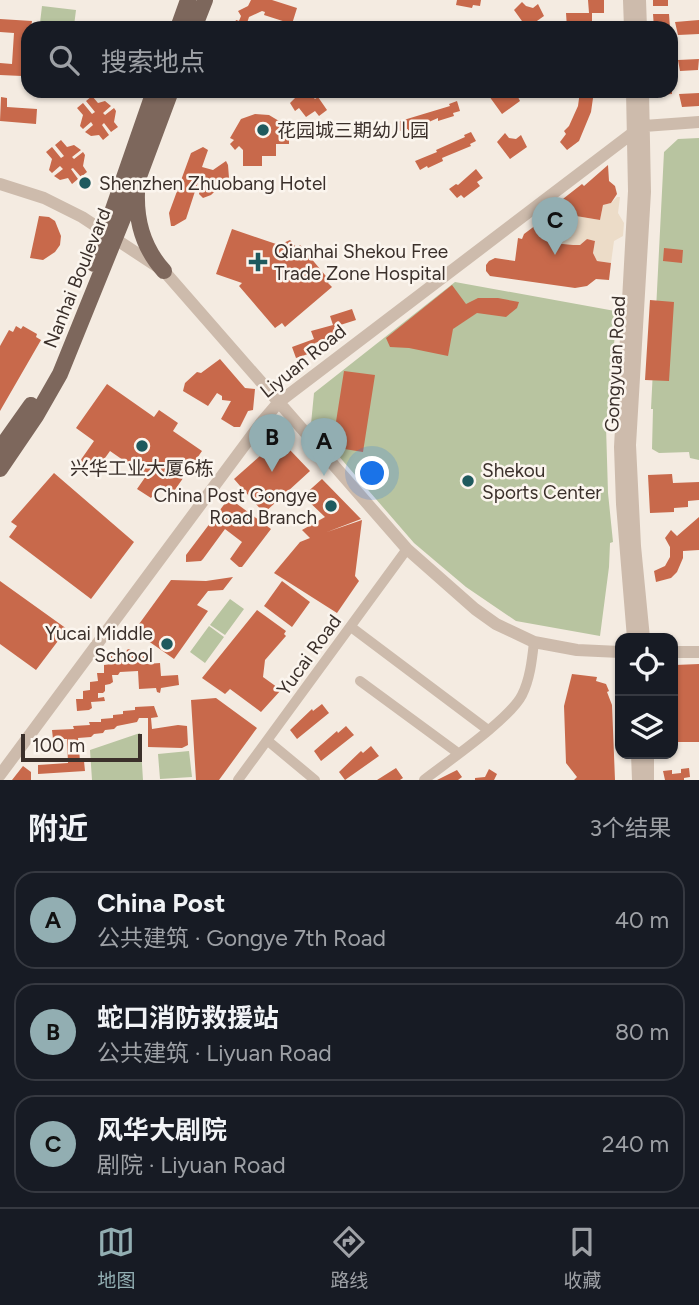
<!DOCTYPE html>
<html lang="zh">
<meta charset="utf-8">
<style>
:root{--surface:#171b24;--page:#20242c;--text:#f1f3f6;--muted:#9ea1a6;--line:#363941;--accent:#92aeb2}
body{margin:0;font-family:Figtree,"Noto Sans SC",sans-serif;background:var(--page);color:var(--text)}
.controls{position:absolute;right:21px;bottom:21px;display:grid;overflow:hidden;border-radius:14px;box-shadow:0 2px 5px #0004}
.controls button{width:63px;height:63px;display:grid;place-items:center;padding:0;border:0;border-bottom:2px solid var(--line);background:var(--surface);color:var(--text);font:35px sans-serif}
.scale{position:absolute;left:21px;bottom:18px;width:121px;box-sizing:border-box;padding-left:7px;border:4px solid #3b302b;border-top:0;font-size:19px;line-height:24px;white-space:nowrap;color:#3b302b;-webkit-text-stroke:5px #fbf5ee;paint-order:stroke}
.you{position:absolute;left:373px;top:474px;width:24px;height:24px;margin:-18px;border:5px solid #fff;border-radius:50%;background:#1a73e8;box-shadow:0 0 0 10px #1a73e833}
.badge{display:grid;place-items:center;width:46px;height:46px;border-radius:50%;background:var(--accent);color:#111;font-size:23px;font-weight:700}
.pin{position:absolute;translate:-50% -58px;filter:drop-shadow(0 2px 4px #0008)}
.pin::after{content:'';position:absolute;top:37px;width:24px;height:21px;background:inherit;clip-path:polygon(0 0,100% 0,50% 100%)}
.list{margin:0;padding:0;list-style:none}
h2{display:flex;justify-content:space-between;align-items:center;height:91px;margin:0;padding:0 28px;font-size:30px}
h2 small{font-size:23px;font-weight:400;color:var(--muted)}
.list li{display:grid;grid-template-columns:46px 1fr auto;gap:21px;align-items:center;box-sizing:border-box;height:98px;margin:0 14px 14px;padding:0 14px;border:2px solid var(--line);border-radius:21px}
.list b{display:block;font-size:26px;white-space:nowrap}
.list p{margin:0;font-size:23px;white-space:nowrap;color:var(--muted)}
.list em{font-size:23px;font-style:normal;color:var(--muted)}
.icon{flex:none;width:38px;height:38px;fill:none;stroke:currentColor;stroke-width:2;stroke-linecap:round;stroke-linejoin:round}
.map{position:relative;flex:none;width:699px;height:780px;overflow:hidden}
.search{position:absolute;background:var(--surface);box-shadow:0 2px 5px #0004;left:21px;right:21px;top:21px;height:77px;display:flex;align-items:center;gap:18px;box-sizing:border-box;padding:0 24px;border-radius:21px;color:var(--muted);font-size:26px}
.sheet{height:427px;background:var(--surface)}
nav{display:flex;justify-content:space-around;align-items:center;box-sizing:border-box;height:98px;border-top:2px solid var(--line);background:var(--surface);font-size:19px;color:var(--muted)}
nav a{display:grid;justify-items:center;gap:4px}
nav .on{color:var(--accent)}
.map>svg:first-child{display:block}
.green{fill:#b8c4a0}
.plaza{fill:#ecdcc8}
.building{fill:#c8694b}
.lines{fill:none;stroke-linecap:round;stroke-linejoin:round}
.minor{stroke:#cdbbac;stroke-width:10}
.tertiary{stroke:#cdbbac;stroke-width:12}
.primary{stroke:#7d675c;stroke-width:16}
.poi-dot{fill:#1f5a5e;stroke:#fbf5ee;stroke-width:2.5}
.labels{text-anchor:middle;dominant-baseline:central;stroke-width:5;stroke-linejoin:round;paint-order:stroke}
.poi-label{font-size:19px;fill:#3b302b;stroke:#fbf5ee;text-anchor:start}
.street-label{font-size:19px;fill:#3b302b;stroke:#fbf5ee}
</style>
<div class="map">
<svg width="699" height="780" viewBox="0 0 699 780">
<rect width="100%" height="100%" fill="#f4ebe1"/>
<path class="green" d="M42,6L76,10L74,26L40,23Z
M699,138V460L690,458L689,452L659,453L652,449L653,409H651L664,152L678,139Z
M455,282L615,311L613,330L615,334L606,426L608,493L613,542L610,543L609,567L600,636L516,621L466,587L414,543L311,424L314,393Z
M230,599L244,609L225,635L210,625Z
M209,626L224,637L205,663L190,652Z
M140,733L143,780H92L90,750Z
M189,751L192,777L160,779L158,754Z"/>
<path class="plaza" d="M617,197H620L618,213L624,223L623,236L614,241L611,263L597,261L593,253L595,241L587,239L580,245H573L553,243L552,236L547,235V231L552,227V222L566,211L570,215L600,220L603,205L611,203Z"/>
<path class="building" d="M251,0H272L297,8L292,24L264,15L265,12L262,11L249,17L247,23L255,26L254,28H233L236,20L239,21L241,16L238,11L248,6Z
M457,0H481L480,6L473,5L472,8L456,5Z
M588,0H604V13H592V28H567L566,13H589Z
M653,0H668V6H653Z
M522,2L526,6L533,8L538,4L544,16L527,28L514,10Z
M653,14H669L670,28H654Z
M0,19L32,21L31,28H28V34H25L22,76L0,75V63L12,64L14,33L0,32Z
M699,20V34L678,35L675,22Z
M699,59L698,70L680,71L678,60Z
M307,91L315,99L318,97L327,110L319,116L315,111L306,117L299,108L295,111L290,103L301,92L302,94Z
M492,91L509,93L515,91L520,101L502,114L489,96L493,93Z
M580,91H594L591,112L579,141L567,150L560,142L566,134L564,131L569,126L578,106Z
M657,91H672V94L657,95Z
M699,93V106L682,107L679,94Z
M92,96L98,103L105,101L111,106L103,113L105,115L114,108L116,111L114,122L118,127L111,132L104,123L102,125L109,135L103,140L99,135L91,136L85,132L93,125L91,122L83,129L80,126L83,115L77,108L83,103L92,114L95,112L86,101Z
M1,97L7,98V107L37,109L36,124L0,121Z
M457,101L460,111L453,113L454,116L438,121V118L408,131V129L400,131L397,122L450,106L449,104Z
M255,114L269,115L284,124H289V144H276V156H262V166H243V150L239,146L235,150L230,144L234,140L230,138L241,119Z
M471,132L476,141L470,144L471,146L442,158L443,161L428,168L427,166L420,170L415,161L437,152L436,150L465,137L464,135Z
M505,133L509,138L516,139L521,135L527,147L510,159L497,142Z
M61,140L67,147L74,145L81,150L72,157L74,159L83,152L85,155L83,166L87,172L81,177L73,168L71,169L78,179L72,184L68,178L60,180L54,176L63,169L60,166L52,173L49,170L52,159L46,152L52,147L61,158L64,156L55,145Z
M203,147L208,150L202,167L213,170L226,161L228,165L229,178L211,195L203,198L199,194L202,180L199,179L186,219L174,226H171L169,213L191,153Z
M608,165L609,181L615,186L617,194L611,203L603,205L600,220L570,215L566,211L552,222V227L547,231V235L552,236L553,243L573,245H580L587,239L595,241L593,253L597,261L611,263L609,280L596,279L587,286L575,288L490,276L486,271V265L489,261L495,258L515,261L518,238L522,239L524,234L540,222L541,215L546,216L560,204L559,202L582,184L584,186Z
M476,169L483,178L477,182L480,186L464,198L461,195L457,198L449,189L456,184L458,185Z
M39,216L49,217L55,221L61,236L60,245L55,252L43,260L30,258Z
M232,229L279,245L290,240L297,248L300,245L330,281L328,283L332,287L285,327L282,323L275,328L239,286L242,283L216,274Z
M664,248L683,250L682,263L663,261Z
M452,285L466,304L478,298H498L519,302L517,308L506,317L477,313L453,329L448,356L409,348L390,347L386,338Z
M650,300L674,302L669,381L645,380Z
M352,309L356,320L334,327L337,336L315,343L317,351L296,358L292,347L314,339L311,331L333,325L330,316Z
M16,326L21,329L23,326L37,334L36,337L41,340L0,411V346L9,330L13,332Z
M220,359L245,388L255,389L253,410L248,411L240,427H234L221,419L231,401L222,400V396L217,393L208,406L183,391L185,383L197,372L201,373Z
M344,371L375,375L363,452L332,447Z
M107,384L154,417L159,410L178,423L173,431L202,451L172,494L160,485L151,498L137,489L146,476L110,451L95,472L80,461L94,441L76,428Z
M268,449L290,450L310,471L264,513L234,479Z
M54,473L134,542L91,599L9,537L17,526L11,522Z
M672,474L673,483L699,482V500L688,501V507L674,508V512L650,513L648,475Z
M322,479L361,519L327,532L362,520L355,576L359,581L337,613L274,573L300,542L310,538L302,530L325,517L303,496Z
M229,498L271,529L242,567H239L230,559L242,542L225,529L203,559L201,561L186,562V555Z
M699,517V550L683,551V558L677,572L671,578L656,582L654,571L665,566L670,557V547L665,538L671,530L677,536Z
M233,577L223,590L208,591L197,605L208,611L174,659L134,631L171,580L206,581Z
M0,581L67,629L36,670L0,644Z
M282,581L310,602L292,627L264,606Z
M257,610L286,631L284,634L286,636L265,660L263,677L281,690L261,712L230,689L225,694L202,678Z
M128,649L134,651L137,655L146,654V664L160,663L161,676L178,675L179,685L161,688L160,693L157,692L156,688L139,689L138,671L120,672L118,675H112L113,682L110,684L105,685V691L103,693H98V698L104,697L105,701L91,702L92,708L89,710L77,711L76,699H83V691L90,690V682L98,681L97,673H104V665L112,664L111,656L123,655Z
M699,664V742H673V667L675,665Z
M572,674L597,677L596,681L606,684L609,691L607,692L612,705L615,780H574L577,777L566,763L564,706Z
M216,698L257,728L219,780H196L191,700Z
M322,704L329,713L297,739L290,730L312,709L313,711Z
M154,706L158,717L151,718L152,729L178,725L187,726L188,745L182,748L148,747V718H139L137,722L117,726L114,729L105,730L103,733L94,734L91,737L78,738L80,761H84L85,771L38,774V765L68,763L67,739H53L52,730L74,729L73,726L90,725L89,722H101V719L113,718V715L123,714V711L135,710V707Z
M346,726L354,735L321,761L314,751L337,731L338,733Z
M371,746L379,756L345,780L339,772L361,751L363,753Z
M23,766L31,772V780H12Z
M396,768L403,778L400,780H377Z
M689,768L690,777L684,778V780H665L663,771L672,770V774L681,773V769Z
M489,769L497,774L494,780H475V778L485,777Z
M457,770L462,777L458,780H437Z"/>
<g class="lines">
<path class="minor" d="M351,627L488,730
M360,681L458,753
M268,741L315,780
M238,780L407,549
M424,780C447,762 510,719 522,695C530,679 532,660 534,642"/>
<path class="tertiary" d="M629,0L630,28
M640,0L641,28
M632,91L634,191L620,447L622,504L633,638
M643,91L645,192L630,445L635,546L644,638
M0,184L44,198L82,217L164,271L407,549L475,609L496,624L534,642L577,650L620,652
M673,652H699
M637,754L638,780
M648,754V780
M0,775L261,423L279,402L634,132L644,126L699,122"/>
<path class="primary" d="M178,28L188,0
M194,28L205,0
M137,193C136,222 144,249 164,271
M94,264L154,91
M0,449L31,405
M0,469L36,416L60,374L128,206L171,91"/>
</g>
<g class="poi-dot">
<circle cx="263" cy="130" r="7"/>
<circle cx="85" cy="183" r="7"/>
<path d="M254.5 251.5h7v7h7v7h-7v7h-7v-7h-7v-7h7z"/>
<circle cx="142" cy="446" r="7"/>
<circle cx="468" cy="481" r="7"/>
<circle cx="331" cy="506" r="7"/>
<circle cx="167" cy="644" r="7"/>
</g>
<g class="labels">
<g class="poi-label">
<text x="277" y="130">花园城三期幼儿园</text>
<text x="99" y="183">Shenzhen Zhuobang Hotel</text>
<text x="274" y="251">Qianhai Shekou Free<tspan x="274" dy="22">Trade Zone Hospital</tspan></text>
<text x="142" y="468" text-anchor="middle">兴华工业大厦6栋</text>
<text x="482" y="470">Shekou<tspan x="482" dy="22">Sports Center</tspan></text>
<text x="317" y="495" text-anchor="end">China Post Gongye<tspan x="317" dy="22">Road Branch</tspan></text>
<text x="153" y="633" text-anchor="end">Yucai Middle<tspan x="153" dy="22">School</tspan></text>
</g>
<g class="street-label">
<text transform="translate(77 278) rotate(-68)">Nanhai Boulevard</text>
<text transform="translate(303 361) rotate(-39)">Liyuan Road</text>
<text transform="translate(615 364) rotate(-87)">Gongyuan Road</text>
<text transform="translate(309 655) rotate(-54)">Yucai Road</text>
</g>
</g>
</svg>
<div class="controls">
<button><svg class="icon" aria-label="locate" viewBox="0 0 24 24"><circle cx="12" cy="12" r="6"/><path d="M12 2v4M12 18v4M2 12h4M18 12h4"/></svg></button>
<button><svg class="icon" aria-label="layers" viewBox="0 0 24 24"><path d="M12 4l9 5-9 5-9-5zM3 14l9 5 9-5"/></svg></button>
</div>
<div class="scale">100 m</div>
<div class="you"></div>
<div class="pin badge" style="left:324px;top:476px">A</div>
<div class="pin badge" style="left:272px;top:472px">B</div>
<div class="pin badge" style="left:555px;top:255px">C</div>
<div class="search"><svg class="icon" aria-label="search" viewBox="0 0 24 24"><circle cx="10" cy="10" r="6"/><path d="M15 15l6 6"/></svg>搜索地点</div>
</div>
<section class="sheet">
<h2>附近<small>3个结果</small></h2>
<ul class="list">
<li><span class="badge">A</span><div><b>China Post</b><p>公共建筑 · Gongye 7th Road</p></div><em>40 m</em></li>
<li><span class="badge">B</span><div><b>蛇口消防救援站</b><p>公共建筑 · Liyuan Road</p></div><em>80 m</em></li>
<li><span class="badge">C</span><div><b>风华大剧院</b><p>剧院 · Liyuan Road</p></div><em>240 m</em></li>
</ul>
</section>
<nav>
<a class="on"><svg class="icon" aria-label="map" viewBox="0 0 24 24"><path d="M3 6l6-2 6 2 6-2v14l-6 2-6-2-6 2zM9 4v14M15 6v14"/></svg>地图</a>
<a><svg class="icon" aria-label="directions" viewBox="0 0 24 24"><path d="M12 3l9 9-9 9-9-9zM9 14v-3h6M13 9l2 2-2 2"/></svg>路线</a>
<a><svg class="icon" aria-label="saved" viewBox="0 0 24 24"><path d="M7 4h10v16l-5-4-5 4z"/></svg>收藏</a>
</nav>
